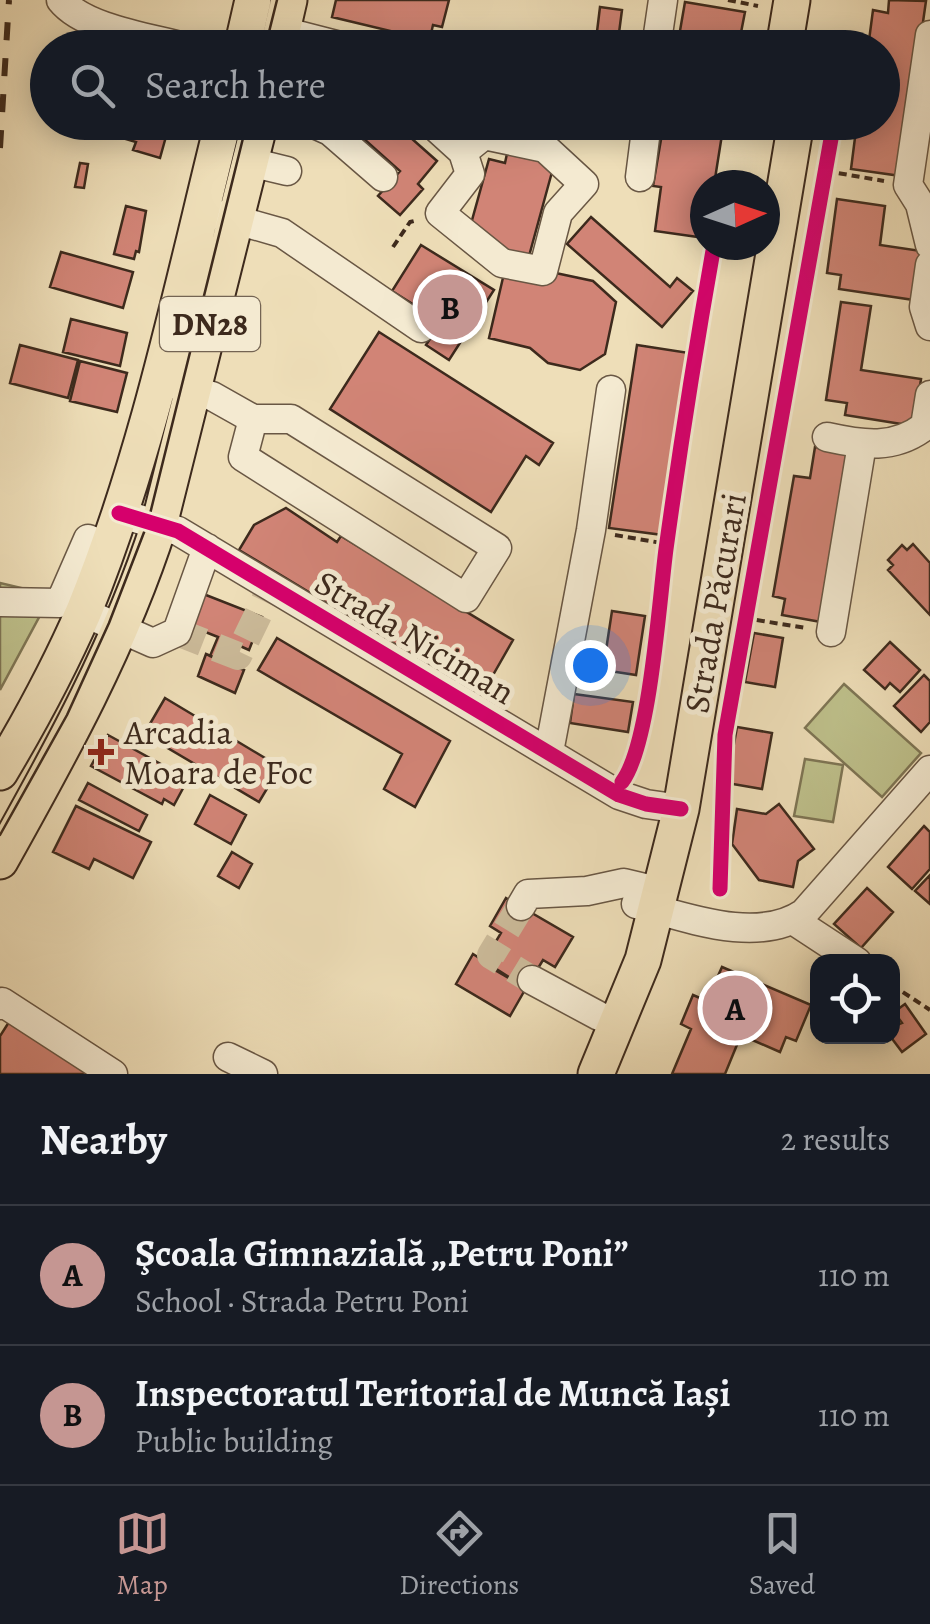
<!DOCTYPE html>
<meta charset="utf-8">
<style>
:root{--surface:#171b24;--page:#242831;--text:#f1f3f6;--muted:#9ea1a6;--line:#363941;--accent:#c59692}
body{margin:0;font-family:Alegreya,serif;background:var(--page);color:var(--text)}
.controls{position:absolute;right:30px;bottom:30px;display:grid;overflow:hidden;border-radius:20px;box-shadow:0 5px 25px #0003}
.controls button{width:90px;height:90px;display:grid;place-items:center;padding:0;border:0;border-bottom:2px solid var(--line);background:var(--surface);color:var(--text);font:50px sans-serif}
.compass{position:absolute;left:690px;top:170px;width:90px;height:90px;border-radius:50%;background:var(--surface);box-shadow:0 5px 25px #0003;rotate:87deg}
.you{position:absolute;left:590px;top:665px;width:35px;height:35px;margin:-25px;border:8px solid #fff;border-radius:50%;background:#1a73e8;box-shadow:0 0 0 15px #1a73e833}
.badge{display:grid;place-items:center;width:65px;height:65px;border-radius:50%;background:var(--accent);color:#111;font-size:32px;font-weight:700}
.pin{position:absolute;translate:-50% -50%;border:5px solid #fff;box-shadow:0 2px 10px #0006}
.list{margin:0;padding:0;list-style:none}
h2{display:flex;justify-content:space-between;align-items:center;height:130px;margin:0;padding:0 40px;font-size:42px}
h2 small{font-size:32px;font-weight:400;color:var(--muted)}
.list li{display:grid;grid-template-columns:65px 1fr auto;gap:30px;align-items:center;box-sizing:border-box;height:140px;padding:0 40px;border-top:2px solid var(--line)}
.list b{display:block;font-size:38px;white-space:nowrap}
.list p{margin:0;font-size:32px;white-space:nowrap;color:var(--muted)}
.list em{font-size:32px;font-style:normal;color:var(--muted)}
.icon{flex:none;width:55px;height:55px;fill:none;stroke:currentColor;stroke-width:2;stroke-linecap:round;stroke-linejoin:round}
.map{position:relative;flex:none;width:930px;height:1074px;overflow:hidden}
.search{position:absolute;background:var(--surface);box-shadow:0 5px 25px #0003;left:30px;right:30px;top:30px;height:110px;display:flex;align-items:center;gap:25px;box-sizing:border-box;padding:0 35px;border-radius:55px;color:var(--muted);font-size:38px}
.sheet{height:410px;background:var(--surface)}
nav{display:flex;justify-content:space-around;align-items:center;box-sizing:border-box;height:140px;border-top:2px solid var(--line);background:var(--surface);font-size:28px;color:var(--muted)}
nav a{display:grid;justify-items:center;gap:5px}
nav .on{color:var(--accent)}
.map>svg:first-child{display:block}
.green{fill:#bec08b;stroke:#7e7554;stroke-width:2.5}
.building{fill:#d18476;stroke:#3d2a1d;stroke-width:2.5}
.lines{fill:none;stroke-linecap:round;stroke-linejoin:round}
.minor-tunnel{stroke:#cbba99;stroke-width:28;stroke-dasharray:28 14;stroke-linecap:butt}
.minor-casing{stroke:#695744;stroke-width:31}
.major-casing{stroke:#3d2a1d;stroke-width:39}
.path{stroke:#3d2a1d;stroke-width:4;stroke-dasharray:8 5;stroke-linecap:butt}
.minor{stroke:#f4ead1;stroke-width:28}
.major{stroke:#eedeb8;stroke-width:35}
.tram{stroke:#3d2a1d;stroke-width:2.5}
.rail{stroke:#3d2a1d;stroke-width:6;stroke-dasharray:18 18;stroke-linecap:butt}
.cycleway-casing{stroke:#f4ead1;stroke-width:21}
.cycleway{stroke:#d6006c;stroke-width:15}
.poi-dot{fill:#8f2418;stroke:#f4ead1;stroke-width:4}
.labels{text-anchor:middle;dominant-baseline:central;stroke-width:10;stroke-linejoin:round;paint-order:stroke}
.shield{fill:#f4ead1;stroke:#746453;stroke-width:2.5}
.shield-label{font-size:32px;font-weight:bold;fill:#3d2a1d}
.street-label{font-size:35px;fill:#3d2a1d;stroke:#f4ead1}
.poi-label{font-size:35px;fill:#3d2a1d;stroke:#f4ead1;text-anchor:start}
</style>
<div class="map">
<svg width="930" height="1074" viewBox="0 0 930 1074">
<rect width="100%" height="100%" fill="#eedeb8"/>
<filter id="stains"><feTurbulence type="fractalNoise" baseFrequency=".002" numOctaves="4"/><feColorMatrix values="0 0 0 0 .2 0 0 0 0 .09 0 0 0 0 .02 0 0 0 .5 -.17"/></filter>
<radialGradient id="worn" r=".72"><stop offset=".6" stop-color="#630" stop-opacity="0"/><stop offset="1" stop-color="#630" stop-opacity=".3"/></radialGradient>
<path class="green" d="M0,583L51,595L0,690Z
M844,684L921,753L882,797L805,728Z
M805,759L843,765L833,822L794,816Z"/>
<path class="building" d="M336,0H449L442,27L433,25L430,38L411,33V36L332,17Z
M889,0L926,1L901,176L851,169L857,122H882V48H868L873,10L888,13Z
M685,2L745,12L738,48H677Z
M600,7L622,10L617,48H595Z
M441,37L485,48H439Z
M94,122H170L160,158L133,150L136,142L92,129Z
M345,122H393L437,161L418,184L423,189L400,215L378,196L400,171Z
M664,122H724L714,185H705V238L655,231L661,187L653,186Z
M508,149L555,161L529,256L477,242L469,231L489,159L505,163Z
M80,163L88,164L84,188L75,187Z
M837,199L885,206L880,245L921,251L914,300L839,289L841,275L827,273Z
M126,206L146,211L139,252L136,251L134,259L114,254Z
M591,217L670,287L677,278L693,291L662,327L567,244Z
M421,245L494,290L449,360L426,345L441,322L392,291Z
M61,252L133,272L123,308L50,287Z
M505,269L551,272L593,281L616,302L605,354L580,370L548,363L530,348L489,338Z
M841,302L871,306L861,370L921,379L914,426L845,415L847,403L826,400Z
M71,319L127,333L120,366L63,352Z
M379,332L553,443L539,465L526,456L491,512L330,409Z
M20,345L78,360L68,398L10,383Z
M637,345L689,353L663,535L609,528Z
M80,361L127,373L117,412L70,401Z
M815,447L850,453L821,622L782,615L785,599L773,596L794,476L810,478Z
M286,508L337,542L341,536L513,640L481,696L239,550L254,525Z
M913,544L930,563V615L888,570L893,565L888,560L902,545L907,550Z
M183,586L262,617L249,650L240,646L232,665L210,656L218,637L170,618Z
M612,611L645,616L636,675L603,670Z
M754,633L783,638L775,687L745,682Z
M277,638L450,741L415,807L384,789L402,754L258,670Z
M890,642L920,670L900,692L890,683L885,689L864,670Z
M206,654L244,670L235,693L198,676Z
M924,675L930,681V722L921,732L894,706Z
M574,694L633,702L628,732L570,723Z
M165,698L280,767L259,802L144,734Z
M737,727L772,733L762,789L727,783Z
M108,735L188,779L174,805L164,799L162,804L91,766Z
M88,783L147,815L139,831L79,800Z
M210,795L246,815L231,844L195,824Z
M779,804L814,849L798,861L793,887L759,880L732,844L737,809L766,814Z
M76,806L151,842L133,878L94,859L89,869L53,852Z
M924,826L930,832V869L912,889L888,867Z
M232,852L252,864L239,888L218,876Z
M930,875V904L915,891Z
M867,888L893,912L861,948L834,924Z
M506,898L573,937L555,967L543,960L526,988L483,963L501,933L490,926Z
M473,954L526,988L510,1016L456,984Z
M722,967L811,1005L796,1041L786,1037L780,1052L741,1035L725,1074H672L691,1029L681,1024L693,995L707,1001Z
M905,1004L926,1034L902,1052L890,1036L892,1027L902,1023L894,1012Z
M9,1022L88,1074H0V1036Z"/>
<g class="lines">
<path class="minor-tunnel" d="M177,632L238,656L272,586
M521,906L491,955L532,980"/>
<g class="minor-casing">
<path id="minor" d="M61,0C84,29 152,38 188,48
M282,31L348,48
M930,35L908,185L920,204L930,245
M656,48L663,0
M310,122L330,131L383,177
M430,122L463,152L470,174L440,213L502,263L543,271L558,213L584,184L545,148L484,135L463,152
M250,162L287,171
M640,177L647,122
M219,215L282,233L421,328
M930,265L924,307L930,326
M177,385L212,396L253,419H291L497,548L466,598L243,457L253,419
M827,437C863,445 894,450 925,426L930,395
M119,513L178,531L619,795L646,804L681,809
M0,602L60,603L88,539L108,547
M83,612L153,643L177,632L207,548
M831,632L862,444
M549,752L591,530L611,390
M636,904C686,917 757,945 804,913L930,770
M521,906L528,894L587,891L624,883L662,892
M793,920L857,962
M532,980L599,1016
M0,1005L2,1002L113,1074
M228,1057L263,1074"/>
</g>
<g class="major-casing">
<path id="major" d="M242,48L253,0
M278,48L289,0
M784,48L792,0
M0,772C31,720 60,666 84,611C148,454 182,287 223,122
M0,861C61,752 121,644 159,525L260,122
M596,1074L643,960L681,809L796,122"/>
</g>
<path class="path" d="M728,0L758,6
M826,171L884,181
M393,247L410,222L414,221
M615,535L667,544
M744,618L806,628
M892,985L930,1010"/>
<use href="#minor" class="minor"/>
<use href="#major" class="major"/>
<path class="tram" d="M265,48L277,0
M0,835L67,715L109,623L148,522L247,122"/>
<path class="rail" d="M0,148L9,0"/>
<g class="cycleway-casing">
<path id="cycleway" d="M119,513L178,531L619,795L646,804L681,809
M622,782C650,745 659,602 666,549C680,448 696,346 714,245
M720,889L725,735L834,122"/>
</g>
<use href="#cycleway" class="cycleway"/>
</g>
<path class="poi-dot" d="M96 737h10v10h10v10h-10v10h-10v-10h-10v-10h10z"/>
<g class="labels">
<rect class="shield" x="160" y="297" width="100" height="54" rx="8"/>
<g class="shield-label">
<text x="210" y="324">DN28</text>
</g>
<g class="street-label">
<text transform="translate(715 603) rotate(-80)">Strada Păcurari</text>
<text transform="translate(415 637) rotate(31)">Strada Niciman</text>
</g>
<g class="poi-label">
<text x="124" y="732">Arcadia<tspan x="124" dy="40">Moara de Foc</tspan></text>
</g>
</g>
<rect width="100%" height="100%" filter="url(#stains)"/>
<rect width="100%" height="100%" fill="url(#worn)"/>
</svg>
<div class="controls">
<button><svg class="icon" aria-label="locate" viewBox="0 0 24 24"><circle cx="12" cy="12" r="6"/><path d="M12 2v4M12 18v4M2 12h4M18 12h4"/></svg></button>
</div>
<svg class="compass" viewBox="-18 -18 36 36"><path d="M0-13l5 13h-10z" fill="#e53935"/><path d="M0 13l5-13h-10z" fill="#9ea1a6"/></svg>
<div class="you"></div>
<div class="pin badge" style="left:735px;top:1008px">A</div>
<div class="pin badge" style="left:450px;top:307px">B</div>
<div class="search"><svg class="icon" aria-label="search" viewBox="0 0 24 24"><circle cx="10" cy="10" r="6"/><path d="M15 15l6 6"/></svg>Search here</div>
</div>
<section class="sheet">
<h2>Nearby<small>2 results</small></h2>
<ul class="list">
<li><span class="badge">A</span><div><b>Şcoala Gimnazială „Petru Poni”</b><p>School · Strada Petru Poni</p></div><em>110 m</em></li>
<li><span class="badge">B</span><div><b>Inspectoratul Teritorial de Muncă Iași</b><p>Public building</p></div><em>110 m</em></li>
</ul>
</section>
<nav>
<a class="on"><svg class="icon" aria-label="map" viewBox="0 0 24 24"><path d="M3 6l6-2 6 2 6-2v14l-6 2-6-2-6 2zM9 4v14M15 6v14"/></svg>Map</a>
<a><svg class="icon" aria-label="directions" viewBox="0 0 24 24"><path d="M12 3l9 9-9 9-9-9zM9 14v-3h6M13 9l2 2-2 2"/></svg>Directions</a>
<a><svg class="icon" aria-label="saved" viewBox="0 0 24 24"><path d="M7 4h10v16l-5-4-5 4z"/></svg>Saved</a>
</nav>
